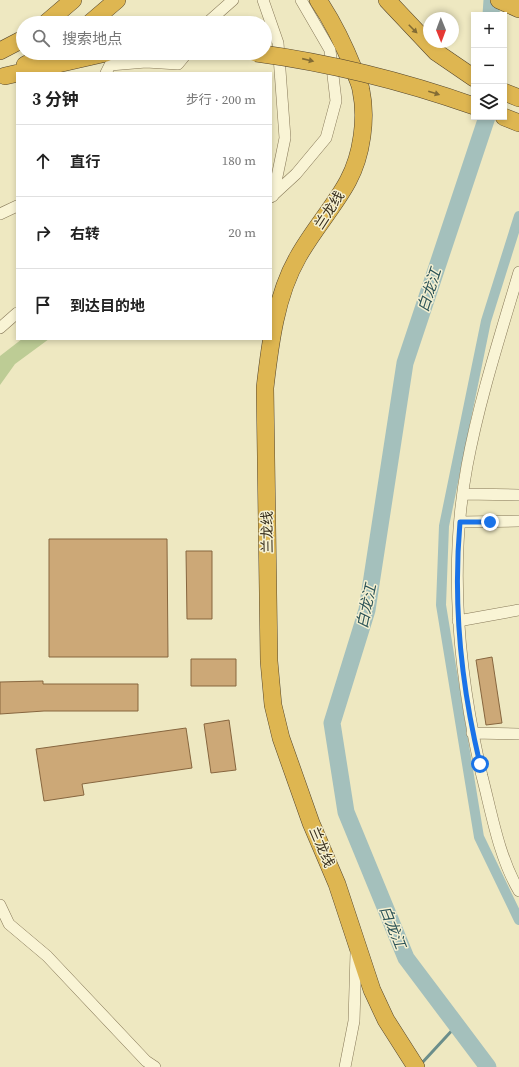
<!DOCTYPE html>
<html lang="zh">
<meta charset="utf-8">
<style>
:root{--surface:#fff;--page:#f2f2f2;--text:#222;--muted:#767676;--line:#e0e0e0}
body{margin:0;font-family:"Source Serif 4","Noto Sans SC",serif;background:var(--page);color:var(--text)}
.controls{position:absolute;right:12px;top:12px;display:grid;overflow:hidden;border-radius:0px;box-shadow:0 2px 6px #0003}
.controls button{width:36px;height:36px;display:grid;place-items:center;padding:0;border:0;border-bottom:1px solid var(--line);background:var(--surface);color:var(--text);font:20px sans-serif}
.compass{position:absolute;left:423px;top:12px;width:36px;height:36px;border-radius:50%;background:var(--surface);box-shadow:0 2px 6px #0003;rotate:179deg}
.stop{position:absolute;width:12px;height:12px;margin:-9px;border:3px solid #1a73e8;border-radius:50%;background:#fff}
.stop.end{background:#1a73e8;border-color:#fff;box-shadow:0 1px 4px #0008}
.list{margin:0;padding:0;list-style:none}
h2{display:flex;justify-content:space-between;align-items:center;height:52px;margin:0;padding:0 16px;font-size:17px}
h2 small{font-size:13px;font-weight:400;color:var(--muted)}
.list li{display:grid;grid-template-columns:26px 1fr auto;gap:12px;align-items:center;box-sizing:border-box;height:72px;padding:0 16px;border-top:1px solid var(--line)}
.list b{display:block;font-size:15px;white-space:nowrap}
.list em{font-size:13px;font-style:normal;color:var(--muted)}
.icon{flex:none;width:22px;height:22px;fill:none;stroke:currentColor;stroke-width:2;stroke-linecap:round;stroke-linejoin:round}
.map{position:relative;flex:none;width:519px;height:1067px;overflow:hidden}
.search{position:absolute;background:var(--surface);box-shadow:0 2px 6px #0003;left:16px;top:16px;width:256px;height:44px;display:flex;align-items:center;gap:10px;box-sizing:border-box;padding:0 14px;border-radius:22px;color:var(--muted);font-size:15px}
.panel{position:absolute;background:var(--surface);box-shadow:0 2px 6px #0003;left:16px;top:72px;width:256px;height:268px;border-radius:0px}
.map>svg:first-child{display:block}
.green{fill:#bdcc95}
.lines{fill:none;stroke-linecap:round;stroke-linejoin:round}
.stream{stroke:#6b8e8b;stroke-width:3}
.canal{stroke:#a4c0bc;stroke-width:10}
.river{stroke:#a4c0bc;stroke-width:17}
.building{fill:#cca877;stroke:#87663f}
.minor-casing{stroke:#877959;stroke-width:12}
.highway-casing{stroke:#55462d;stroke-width:18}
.minor{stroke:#f9f4d5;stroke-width:11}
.highway{stroke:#deb651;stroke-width:17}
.highway-bridge-casing{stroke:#55462d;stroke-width:18;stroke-linecap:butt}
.highway-bridge{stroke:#deb651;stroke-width:17}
.oneway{fill:#826b34}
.route{stroke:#1a73e8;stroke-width:5}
.labels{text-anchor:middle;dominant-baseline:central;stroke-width:3;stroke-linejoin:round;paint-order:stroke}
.street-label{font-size:14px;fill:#372e1d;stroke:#f5f0d1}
.water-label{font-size:15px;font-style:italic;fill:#2c5357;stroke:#f5f0d1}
</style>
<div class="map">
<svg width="519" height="1067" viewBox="0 0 519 1067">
<rect width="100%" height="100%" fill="#eee8c1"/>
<path class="green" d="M22,339H49L15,364L0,385V356Z"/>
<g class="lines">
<path class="stream" d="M421,1064L457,1025"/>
<path class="canal" d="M519,216L486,321L444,526L441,605L479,837L519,920"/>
<path class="river" d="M491,15L492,0
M487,117L405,363L367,610L332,723L346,812L406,958L488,1067"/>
</g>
<path class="building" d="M49,539H167L168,657H49Z
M186,551H212V619H187Z
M492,657L502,723L486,725L476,660Z
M191,659H236V686H191Z
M43,681V684H138V711H44L0,714V682Z
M229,720L236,770L211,773L204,724Z
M186,728L192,768L82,784L84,795L44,801L36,749Z"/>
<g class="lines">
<g class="minor-casing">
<path id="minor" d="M263,0L278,43L285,138L273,196
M207,23L233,0
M106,73L110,65L146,62L178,64L187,53
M271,197L296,174L326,138L336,101L330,50L301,0
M0,214L17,206
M519,272C500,336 479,401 467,466C448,568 459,676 482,776C492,815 499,857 519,891
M0,328L17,313
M463,494L519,495
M460,522L519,521
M458,621L519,610
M472,733L519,734
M0,905L9,924L47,956L146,1061L155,1067
M345,1067L354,1021L356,953"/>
</g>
<g class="highway-casing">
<path id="highway" d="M318,0C333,22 344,45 354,70C356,76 360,83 361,90C367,118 362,155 348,181C334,207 313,230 298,257C276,295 270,344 265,388L269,661L273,705L281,738L311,823L337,884L372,990L386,1020L416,1067
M387,0L436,52L474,78
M499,0L519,9
M46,23L73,0
M90,23L117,0
M0,51L23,39
M25,65L48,53
M5,76L106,53
M504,92L519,98
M504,117L519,123"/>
</g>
<use href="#minor" class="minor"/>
<use href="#highway" class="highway"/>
<g class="highway-bridge-casing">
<path id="highway-bridge" d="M256,53C330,63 403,81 474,106"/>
</g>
<use href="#highway-bridge" class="highway-bridge"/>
</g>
<defs><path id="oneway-solid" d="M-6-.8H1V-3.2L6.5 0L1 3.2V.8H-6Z"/></defs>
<g class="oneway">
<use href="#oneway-solid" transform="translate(413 29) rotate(45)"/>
<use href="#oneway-solid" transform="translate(308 60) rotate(13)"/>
<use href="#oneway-solid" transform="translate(434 93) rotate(17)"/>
</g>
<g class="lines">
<path class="route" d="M480,764C461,685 453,602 460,522H490"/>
</g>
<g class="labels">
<g class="street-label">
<text transform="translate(329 210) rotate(-57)">兰龙线</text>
<text transform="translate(267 532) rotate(-91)">兰龙线</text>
<text transform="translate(322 847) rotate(67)">兰龙线</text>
</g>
<g class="water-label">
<text transform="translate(429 290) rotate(-72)">白龙江</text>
<text transform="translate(366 606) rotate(-78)">白龙江</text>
<text transform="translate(393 927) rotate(68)">白龙江</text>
</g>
</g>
</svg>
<div class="controls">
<button>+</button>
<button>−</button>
<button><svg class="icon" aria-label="layers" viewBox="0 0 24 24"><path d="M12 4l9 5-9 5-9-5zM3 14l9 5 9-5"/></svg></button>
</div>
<svg class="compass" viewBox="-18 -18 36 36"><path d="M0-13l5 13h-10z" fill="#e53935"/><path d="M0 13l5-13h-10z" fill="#767676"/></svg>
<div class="stop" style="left:480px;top:764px"></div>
<div class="stop end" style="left:490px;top:522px"></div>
<div class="search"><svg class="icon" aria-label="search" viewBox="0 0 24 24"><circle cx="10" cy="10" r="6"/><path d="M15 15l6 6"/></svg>搜索地点</div>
<section class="panel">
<h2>3 分钟<small>步行 · 200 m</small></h2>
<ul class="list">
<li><svg class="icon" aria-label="ahead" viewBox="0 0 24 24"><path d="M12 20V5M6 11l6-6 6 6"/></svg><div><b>直行</b></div><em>180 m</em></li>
<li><svg class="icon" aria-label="right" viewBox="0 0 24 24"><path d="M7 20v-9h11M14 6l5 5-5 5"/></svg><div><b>右转</b></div><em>20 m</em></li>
<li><svg class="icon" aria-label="arrive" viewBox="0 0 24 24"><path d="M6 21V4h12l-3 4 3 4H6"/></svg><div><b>到达目的地</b></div></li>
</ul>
</section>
</div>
